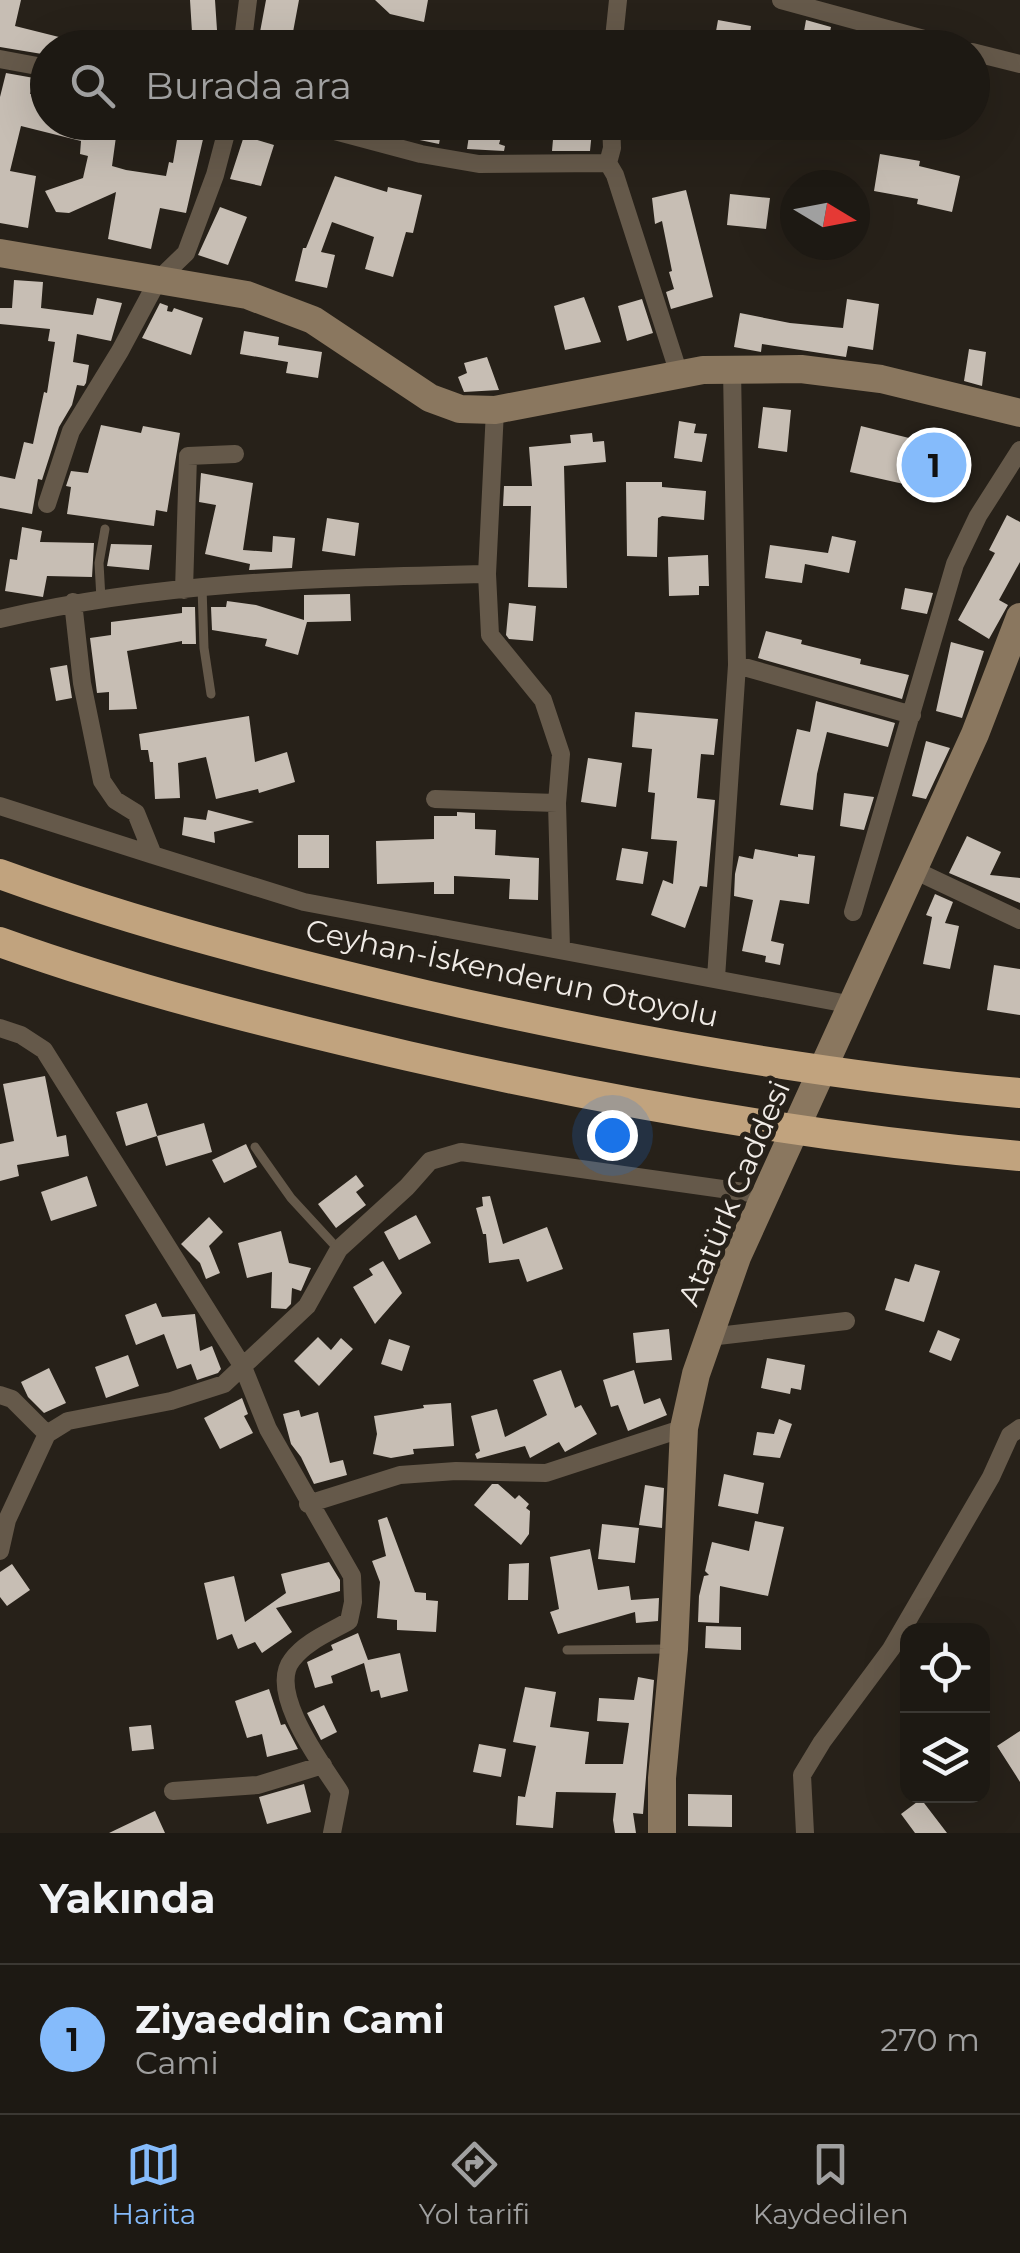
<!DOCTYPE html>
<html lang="tr">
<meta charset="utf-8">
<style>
:root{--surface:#1d1913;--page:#2a2621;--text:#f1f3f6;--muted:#a0a0a0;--line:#3b3833;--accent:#85bbfb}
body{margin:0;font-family:Montserrat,sans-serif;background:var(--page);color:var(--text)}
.controls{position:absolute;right:30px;bottom:30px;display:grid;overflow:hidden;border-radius:20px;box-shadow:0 10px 40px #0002}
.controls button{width:90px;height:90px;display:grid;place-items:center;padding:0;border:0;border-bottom:2px solid var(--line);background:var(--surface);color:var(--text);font:50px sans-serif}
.compass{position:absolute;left:780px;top:170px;width:90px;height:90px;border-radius:50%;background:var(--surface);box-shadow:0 10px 40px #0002;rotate:100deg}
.you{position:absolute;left:612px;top:1135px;width:35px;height:35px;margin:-25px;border:8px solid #fff;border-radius:50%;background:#1a73e8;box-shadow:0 0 0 15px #1a73e833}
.badge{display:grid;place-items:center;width:65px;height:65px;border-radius:50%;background:var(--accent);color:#111;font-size:32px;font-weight:700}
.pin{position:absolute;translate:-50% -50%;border:5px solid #fff;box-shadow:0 2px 10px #0006}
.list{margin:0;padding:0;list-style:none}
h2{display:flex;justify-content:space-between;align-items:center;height:130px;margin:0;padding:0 40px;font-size:42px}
h2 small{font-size:32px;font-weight:400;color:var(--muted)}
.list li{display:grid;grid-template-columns:65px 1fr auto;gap:30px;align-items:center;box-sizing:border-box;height:150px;padding:0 40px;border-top:2px solid var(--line)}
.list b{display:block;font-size:38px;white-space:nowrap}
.list p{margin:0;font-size:32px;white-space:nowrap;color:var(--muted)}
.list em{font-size:32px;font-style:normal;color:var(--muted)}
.icon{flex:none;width:55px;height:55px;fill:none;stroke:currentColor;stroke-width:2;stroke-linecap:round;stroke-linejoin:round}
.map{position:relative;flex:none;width:1020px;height:1833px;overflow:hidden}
.search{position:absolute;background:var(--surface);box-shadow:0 10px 40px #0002;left:30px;right:30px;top:30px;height:110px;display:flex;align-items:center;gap:25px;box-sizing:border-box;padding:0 35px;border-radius:55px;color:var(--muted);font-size:38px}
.sheet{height:280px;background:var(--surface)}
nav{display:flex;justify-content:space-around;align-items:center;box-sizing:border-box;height:140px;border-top:2px solid var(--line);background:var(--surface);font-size:28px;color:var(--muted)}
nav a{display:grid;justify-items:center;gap:5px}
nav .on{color:var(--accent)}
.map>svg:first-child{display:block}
.building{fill:#c7beb4}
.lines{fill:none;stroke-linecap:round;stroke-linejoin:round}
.lane{stroke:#65594a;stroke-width:9}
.street{stroke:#65594a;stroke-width:18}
.secondary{stroke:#8a775f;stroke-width:28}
.highway{stroke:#c1a37e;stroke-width:30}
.labels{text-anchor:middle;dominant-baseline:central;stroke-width:10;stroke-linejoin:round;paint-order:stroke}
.street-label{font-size:30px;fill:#f0ebe6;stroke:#272119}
</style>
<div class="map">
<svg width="1020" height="1833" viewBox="0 0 1020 1833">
<rect width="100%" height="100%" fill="#272119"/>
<path class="building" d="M0,0H21L15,26L75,41V48H48V55L0,47Z
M190,0H215L217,30L192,32Z
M266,0H299L290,48H257Z
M375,0H428L424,22L390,14Z
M718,20L751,26L748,48H713Z
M806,20L831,27L827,48H801Z
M6,73L34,78L30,94L48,93V122H118L112,166L126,170L166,176L169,162L173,163L180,122H207L186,213L160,208L151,249L108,239L116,192L69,213L56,212L45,191L83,178L88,156L80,154L81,141L21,126L10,171L36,176L28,228L0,223V97Z
M414,122H443L439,144L410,138Z
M471,122L504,127L499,144L505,146L504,151L467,149Z
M554,128L592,131L590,151H552Z
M244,136L274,145L261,186L230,179Z
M880,154L920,161L919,166L960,176L952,212L917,204L918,199L874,191Z
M335,176L387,192L388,187L422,195L413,233L406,232L393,277L365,269L374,237L332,222L321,252L335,255L327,288L295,281L303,248H306Z
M686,190L713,297L671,309L666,292L674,289L669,272L672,271L662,221L655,224L652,198Z
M730,194L770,198L766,229L727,225Z
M220,207L247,217L228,265L198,255Z
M14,280L43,282L41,308L93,315L97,298L122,303L111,341L77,334L73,362L89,365L86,383L84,386L77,385L72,405L59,427L42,480L38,479L32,514L0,508V476L15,479L24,442L33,444L44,392L47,393L55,342L48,341L50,329L0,324V308H12Z
M584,297L601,342L565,350L554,306Z
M642,299L653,333L627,341L618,306Z
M847,299L879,304L873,350L848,346L846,357L762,344L761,352L734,347L740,313L790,323L843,328Z
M160,303L168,306L167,311L172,312L174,308L203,318L191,355L142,338Z
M244,331L279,337L278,345L322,352L318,378L286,373L288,362L240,354Z
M969,349L986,352L982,386L964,381Z
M487,357L499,390L464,392L458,377L467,373L464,363Z
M763,407L791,410L787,452L758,448Z
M679,421L696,424L694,433L707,434L702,462L674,458Z
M101,425L141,433L143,426L180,433L167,512L156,510L154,526L67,514L71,487L66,486L71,471L88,473Z
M861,426L913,439L914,434L965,447L953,495L850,472Z
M592,433L593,442L604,441L606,462L564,466L567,588L528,587L531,506H503L504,486H532L529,447L571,443L570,435Z
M201,473L253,483L243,550L272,552L273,536L295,538L292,568L249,570L250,564L205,554L216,505L199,502Z
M626,482H662V487L706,491L704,520L662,516L658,518L657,557L627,556Z
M1007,515L1020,522V562L999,600L1008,605L989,639L958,620L995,553L989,550Z
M327,518L359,523L355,556L322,551Z
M22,527L42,531L40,542L94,543L92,577L47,576L43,597L5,591L10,559L17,560Z
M832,536L856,541L849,573L805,564L802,583L765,578L770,545L828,553Z
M111,544L152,545L149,570L107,566Z
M708,555L709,586H699V595L669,596L668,557Z
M905,588L933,593L927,614L901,609Z
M350,594L351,621L307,622L298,655L265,646L267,639L212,630L211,607H226L227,601L256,605L304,620V595Z
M509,603L536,606L533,641L509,639L506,635Z
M182,607H195L196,644H182V641L127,651L137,709L109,710V692L97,693L90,638L111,635V622L182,613Z
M766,631L802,640L801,644L861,659L860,664L909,675L902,699L758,658Z
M951,642L984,651L962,718L936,711Z
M67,665L72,698L56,701L50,668Z
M816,701L895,723L888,747L827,732L817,774L813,810L780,805L797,729L810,732Z
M635,712L718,719L714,755L701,754L697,798L715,800L707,887L700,886L685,928L651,915L663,880L673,884L677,841L651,839L655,793L648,792L652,749L632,747Z
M249,716L255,762L287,752L295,782L259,793L258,789L216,799L206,757L178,763L180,798L155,799L153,762H150L148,750H141L139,734Z
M926,741L950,748L926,799L912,796Z
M588,758L622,763L616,807L581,802Z
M844,793L874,797L864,830L840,826Z
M208,810L254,822L214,832L215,843L182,835L184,817L206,820Z
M457,812L475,813V829L496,830L495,855L539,858L538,900L509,899L510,879L454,876V894H434V882L377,884L376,841L434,839V816H457Z
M298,835H329V868H298Z
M967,836L1001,852L990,875L1020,878V903L949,873Z
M622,848L648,852L643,884L616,880Z
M755,849L798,857V854L815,856L809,904L780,900L771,941L784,944L780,965L765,962L766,956L742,951L753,900L734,896L735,874L739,856L753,859Z
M935,894L953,902L945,923L959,926L950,969L923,964L932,917L926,915Z
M994,965L1020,969V1015L987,1010Z
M45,1076L57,1137L66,1135L69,1156L17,1165L19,1176L0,1181V1144L14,1141L3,1084Z
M147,1103L157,1136L126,1146L116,1112Z
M204,1123L212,1152L166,1166L157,1136Z
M246,1144L257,1167L224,1183L212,1160Z
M356,1175L364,1186L356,1192L366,1205L336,1228L318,1204Z
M87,1176L97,1206L51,1221L41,1192Z
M490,1196L503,1244L547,1227L563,1269L527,1282L519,1259L489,1263L486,1234H483L476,1208L483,1206L482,1197Z
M416,1215L431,1243L399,1260L384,1232Z
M209,1217L223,1232L209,1246L220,1273L206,1279L200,1263L181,1244Z
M281,1231L289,1263L311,1268L301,1291L292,1288L291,1304L286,1309L271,1308L272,1272L247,1278L238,1243Z
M383,1261L402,1293L375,1324L353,1287L373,1275L369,1269Z
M915,1264L940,1271L924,1322L885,1310L895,1278L909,1282Z
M156,1303L162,1317L195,1314L200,1351L212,1346L221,1369L218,1373L197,1380L191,1364L177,1369L164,1334L136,1345L125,1315Z
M669,1329L672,1360L636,1363L633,1333Z
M938,1330L960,1339L951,1361L929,1352Z
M318,1337L331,1350L341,1338L353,1349L319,1386L294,1361Z
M389,1339L410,1346L402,1371L381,1364Z
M128,1355L139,1386L106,1398L95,1367Z
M767,1358L805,1365L801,1390L791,1388L790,1394L761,1388Z
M49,1368L66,1403L44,1413L28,1397L21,1382Z
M561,1370L575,1408L581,1405L597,1434L565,1452L559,1442L530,1458L525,1446L477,1459L475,1454L480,1451L471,1416L497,1409L505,1437L547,1415L533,1380Z
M634,1370L644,1404L660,1398L667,1415L628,1431L618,1405L611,1407L603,1380Z
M242,1398L248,1414L244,1416L253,1433L220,1449L204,1418Z
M451,1403L454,1446L413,1449L414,1454L391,1458L373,1454L377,1434L374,1416L424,1408L423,1405Z
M299,1410L301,1417L318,1412L330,1463L343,1460L347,1475L314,1484L301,1457L291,1444L283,1414Z
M779,1419L792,1424L780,1458L753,1455L757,1432L774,1434Z
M724,1474L764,1483L758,1514L718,1506Z
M492,1484H498L515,1499L519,1495L529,1504L526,1508L530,1511L529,1534L521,1545L474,1505Z
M645,1485L664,1488L662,1528L639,1525Z
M387,1517L415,1592L426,1593V1600L438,1601L436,1632L397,1630V1620L377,1618L380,1582L372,1561L386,1556L378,1520Z
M755,1521L784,1527L768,1596L720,1586L719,1623L698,1622L699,1596L704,1576L709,1575L705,1571L712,1542L749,1551Z
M602,1524L639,1528L635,1563L598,1559Z
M590,1549L598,1590L629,1586L631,1600L659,1598L658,1621L636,1623L635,1612L558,1634L550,1612L559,1609L550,1557Z
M329,1562L340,1580V1591L276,1608L292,1632L262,1653L255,1642L238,1649L232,1634L217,1640L204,1583L234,1576L245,1622L286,1593L281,1574Z
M529,1563L528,1600H508L509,1564Z
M12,1564L30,1590L7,1606L0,1597V1572Z
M706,1626L741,1627V1650L705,1648Z
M358,1633L368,1660L400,1653L408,1691L381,1698L379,1690L371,1692L364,1663L331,1676L333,1683L315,1688L307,1662L333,1650L331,1645Z
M638,1677L654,1680L643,1814L633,1813L636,1833H615L613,1820L616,1793L556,1792L553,1828L516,1825L518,1796L525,1797L536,1746L513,1742L525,1687L556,1692L550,1727L589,1732L585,1764H623L629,1723L597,1721L599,1698L634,1700Z
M269,1689L281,1725L285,1724L298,1749L267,1757L262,1734L247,1738L235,1701Z
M324,1705L337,1732L321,1740L307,1713Z
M151,1725L154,1749L132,1751L129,1727Z
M1020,1731V1782L997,1746Z
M479,1744L506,1749L501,1777L473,1772Z
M304,1784L311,1812L267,1824L259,1797Z
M688,1794L732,1795V1827L688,1826Z
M921,1799L947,1833H915L901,1814Z
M155,1811L165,1833H109Z"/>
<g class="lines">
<path class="lane" d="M202,587L204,648L211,694
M101,599L99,563L105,529
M255,1147L291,1198L338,1249
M567,1650L670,1649"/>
<path class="street" d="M781,0L957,48
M242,48L248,0
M613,48L618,0
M972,52L1020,64
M0,59L48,68
M301,122L421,154L479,164L608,163
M611,122L612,148L608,163L615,175L679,374
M495,410L487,574L490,635L543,700L561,754L557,803L561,949
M47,504L71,431L120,351L158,280L186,253L215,175L229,122
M184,590L188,456L235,454
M73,602L82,683L102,781L115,800L136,813L153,855L304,902L853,1005
M0,619C160,581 323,578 487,574
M737,665L912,715
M435,799L557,803
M0,806L153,855
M912,869L1020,920
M853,912L955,564L978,516L1020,450
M716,978L737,665L732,369
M0,1028L21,1035L44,1050L243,1367L268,1429L352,1576L353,1602L349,1621C330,1632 305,1642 292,1660C267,1692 322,1764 340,1792L332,1833
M709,1337L846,1321
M0,1395L12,1399L47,1434
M308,1504L400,1475L456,1471L546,1473L684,1428
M0,1551L7,1520L47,1434L68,1421L171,1401L224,1384L307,1306L339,1249L407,1187L430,1161L461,1152L765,1195
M173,1791L258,1785L323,1765
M805,1833L802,1775L822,1742L891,1649L991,1477L1010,1435L1020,1428"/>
<path class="secondary" d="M0,253L247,295L313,320L430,398L460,409L495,410L703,370L801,369L881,379L1020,413
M662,1833V1778L674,1649L684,1428L696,1374L737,1257L975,734L1020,617"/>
<path class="highway" d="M0,874C140,925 285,962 430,996C624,1040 821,1076 1020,1093
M0,942C133,990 271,1024 408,1056C609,1102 814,1138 1020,1156"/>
</g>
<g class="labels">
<g class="street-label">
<text transform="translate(512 973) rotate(12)">Ceyhan-İskenderun Otoyolu</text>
<text transform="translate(734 1193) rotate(-67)">Atatürk Caddesi</text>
</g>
</g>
</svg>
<div class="controls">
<button><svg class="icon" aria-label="locate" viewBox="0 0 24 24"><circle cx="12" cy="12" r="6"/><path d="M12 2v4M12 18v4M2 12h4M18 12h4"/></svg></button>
<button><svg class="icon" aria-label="layers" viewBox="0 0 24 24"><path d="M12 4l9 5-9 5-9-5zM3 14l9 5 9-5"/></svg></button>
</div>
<svg class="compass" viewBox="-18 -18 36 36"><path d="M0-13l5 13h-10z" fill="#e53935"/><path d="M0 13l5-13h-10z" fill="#a0a0a0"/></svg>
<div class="you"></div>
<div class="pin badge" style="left:934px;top:465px">1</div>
<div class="search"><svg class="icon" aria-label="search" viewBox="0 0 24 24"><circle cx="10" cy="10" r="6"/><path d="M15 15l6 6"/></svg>Burada ara</div>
</div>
<section class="sheet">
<h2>Yakında<small></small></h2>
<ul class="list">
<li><span class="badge">1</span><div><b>Ziyaeddin Cami</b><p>Cami</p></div><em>270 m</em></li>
</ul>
</section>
<nav>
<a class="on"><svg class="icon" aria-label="map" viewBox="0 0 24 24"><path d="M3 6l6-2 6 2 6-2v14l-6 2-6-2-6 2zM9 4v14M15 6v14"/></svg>Harita</a>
<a><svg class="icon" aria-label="directions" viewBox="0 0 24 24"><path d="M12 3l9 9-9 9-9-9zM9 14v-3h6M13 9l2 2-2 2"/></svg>Yol tarifi</a>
<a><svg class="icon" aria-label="saved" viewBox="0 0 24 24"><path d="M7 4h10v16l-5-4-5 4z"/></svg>Kaydedilen</a>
</nav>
